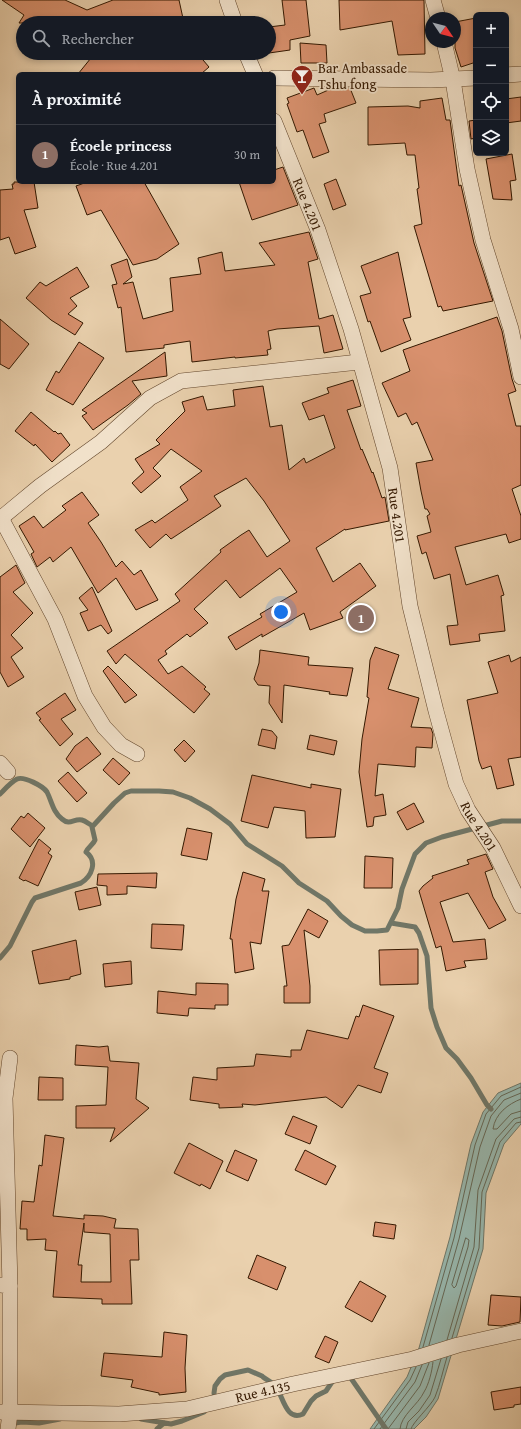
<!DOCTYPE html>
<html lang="fr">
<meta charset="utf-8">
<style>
:root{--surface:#171b24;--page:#20242c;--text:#f1f3f6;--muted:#9ea1a6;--line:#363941;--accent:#ea580c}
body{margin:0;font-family:"Gentium Book Plus",serif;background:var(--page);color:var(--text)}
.controls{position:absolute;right:12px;top:12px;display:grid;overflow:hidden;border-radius:6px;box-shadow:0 2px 6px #0003}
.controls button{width:36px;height:36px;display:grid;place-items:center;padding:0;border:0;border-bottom:1px solid var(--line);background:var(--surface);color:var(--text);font:20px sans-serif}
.compass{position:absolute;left:425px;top:12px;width:36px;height:36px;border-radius:50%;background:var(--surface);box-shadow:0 2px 6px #0003;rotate:125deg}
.you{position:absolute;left:281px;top:612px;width:14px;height:14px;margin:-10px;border:3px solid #fff;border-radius:50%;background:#1a73e8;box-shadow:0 0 0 6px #1a73e833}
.badge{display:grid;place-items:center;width:26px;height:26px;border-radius:50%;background:var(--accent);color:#fff;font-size:13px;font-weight:700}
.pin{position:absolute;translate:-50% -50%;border:2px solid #fff;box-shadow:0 1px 4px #0006}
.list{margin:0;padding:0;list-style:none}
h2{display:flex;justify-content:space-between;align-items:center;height:52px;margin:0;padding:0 16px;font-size:17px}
h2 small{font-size:13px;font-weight:400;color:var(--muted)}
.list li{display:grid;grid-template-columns:26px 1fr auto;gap:12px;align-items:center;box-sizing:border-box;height:60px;padding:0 16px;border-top:1px solid var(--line)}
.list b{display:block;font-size:15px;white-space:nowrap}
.list p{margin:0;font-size:13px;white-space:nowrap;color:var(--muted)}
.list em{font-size:13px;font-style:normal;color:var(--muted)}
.icon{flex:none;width:22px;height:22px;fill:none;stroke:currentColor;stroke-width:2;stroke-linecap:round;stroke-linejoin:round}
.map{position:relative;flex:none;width:521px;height:1429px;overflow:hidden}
.search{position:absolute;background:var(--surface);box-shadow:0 2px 6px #0003;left:16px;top:16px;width:260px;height:44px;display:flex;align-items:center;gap:10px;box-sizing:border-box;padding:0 14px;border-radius:22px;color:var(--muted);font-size:15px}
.panel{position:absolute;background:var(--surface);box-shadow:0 2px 6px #0003;left:16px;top:72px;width:260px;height:112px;border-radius:6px}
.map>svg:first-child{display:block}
.water{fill:#98b7ad;stroke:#707768}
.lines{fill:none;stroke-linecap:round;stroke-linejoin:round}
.shore{stroke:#666856;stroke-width:1}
.stream{stroke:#707768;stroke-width:5}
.building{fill:#d8906d;stroke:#341800;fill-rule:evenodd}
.minor-casing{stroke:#62462c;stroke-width:16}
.minor{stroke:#f1e1ca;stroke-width:15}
.labels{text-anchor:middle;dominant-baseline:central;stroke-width:3.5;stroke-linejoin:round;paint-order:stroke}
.poi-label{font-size:14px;fill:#341800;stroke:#f1e1ca;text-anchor:start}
.street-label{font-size:14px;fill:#341800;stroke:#f1e1ca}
</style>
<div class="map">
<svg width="521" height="1429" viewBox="0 0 521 1429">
<rect width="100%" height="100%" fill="#ead1ae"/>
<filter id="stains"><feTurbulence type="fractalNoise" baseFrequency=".005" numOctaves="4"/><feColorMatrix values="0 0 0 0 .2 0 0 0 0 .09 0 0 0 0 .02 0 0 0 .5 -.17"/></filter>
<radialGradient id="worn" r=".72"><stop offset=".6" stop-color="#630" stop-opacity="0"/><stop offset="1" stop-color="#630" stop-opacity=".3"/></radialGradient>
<path class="water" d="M521,1083V1124L504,1144L486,1193L483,1249L438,1399L426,1417L414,1429H370L407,1377L419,1348L450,1237L471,1144L483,1112L498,1093Z"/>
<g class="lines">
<path class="shore" d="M521,1099C508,1104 495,1114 493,1129H497L511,1114L521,1111
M466,1238L469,1240L468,1247L456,1286L454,1288L452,1285Z
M452,1338L479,1248L482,1192L500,1142L516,1123L521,1122
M447,1340L474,1247L478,1190L496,1139L514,1119L521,1117
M429,1345L459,1239L480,1147L491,1116L504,1100L521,1093
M423,1347L454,1238L475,1145L486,1114L501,1096L521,1087
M374,1429L410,1380L416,1367
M380,1429L415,1382L422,1365
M388,1429L420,1386L429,1363
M400,1429C401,1415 418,1405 424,1392C429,1384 432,1371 433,1362
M406,1429L408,1422L419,1411L430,1395L441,1359
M411,1429C412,1423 431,1406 435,1397C440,1385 443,1370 447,1357"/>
<path class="stream" d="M0,794C5,789 11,782 17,779C24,776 43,786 47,792C52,802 53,812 62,819C70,826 74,818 82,820C86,821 90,825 93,826
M391,923L415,927L419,933L427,956L431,1008L437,1027L446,1048L457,1059L471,1078L487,1105L491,1109
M0,958L10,946L32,902L35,898L81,883C92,876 98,861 86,852C88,847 93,845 95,840L92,827L114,803L125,793L131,791H159L173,792L190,798L210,809L230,824L247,844L282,866L299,883L327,901L341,916L352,925L365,931H377L387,930L398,908L402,889L415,854L426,843L442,837L502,821H521
M348,1374L386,1429
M263,1377C267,1380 272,1382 276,1387C283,1396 286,1422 303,1414L311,1401L316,1396L326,1391L334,1379
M215,1401L214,1393L215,1386L220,1379L225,1375L248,1370L262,1376
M141,1419L171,1424L182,1421L204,1412
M15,1423L22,1422L39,1423L60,1419
M157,1429L164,1423"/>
</g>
<path class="building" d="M2,0H65L87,10L113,0H179L184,23H19L24,15Z
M282,0H306L310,36L290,40V50L269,53V27L285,25Z
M339,0H424L425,54L398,55L392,21L340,30Z
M476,18V62L461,67L455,48V22Z
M300,43L326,45L327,63H301Z
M95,53H197L209,67L201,74H78Z
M314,88L317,95L333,88H350L356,103L324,114L326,122L319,124L329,152L313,158L303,130L297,132L287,104L289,103L287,98Z
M521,97V121L506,123V99Z
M442,98L446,120H450L459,186L461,185L474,243L493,301L443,311L441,306L438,307L414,226L422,224L417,189L419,188L415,155H407L405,143L368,145V107L408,106L420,108V101Z
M476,120V138L471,139L469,121Z
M512,154L516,180L510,181L512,200L493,199L486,159Z
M283,167L298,205L252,220L239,182H274V170Z
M336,179L346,205L333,210L324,184Z
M14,182H34L38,208L24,210L36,247L15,254L9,237L0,240V190L13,189L12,184H14Z
M87,182H144L179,244L157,259L133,265L101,210L87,215L76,186Z
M309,232L318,259L308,262L319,319L333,315L343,349L324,353L319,326L277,329L268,331L271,349L267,350L268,355L235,358V357L192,362L190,341L164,345V348L126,352L121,307L118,308L112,285L117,284L111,265L127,259L132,277L123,284L133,282L143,319L173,311L170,278L201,274L198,258L222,252L225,271L275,265L259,243Z
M398,252L411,317L403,319L411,340L381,352L370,321L368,322L360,296L371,293L361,266Z
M77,267L89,287L70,298L77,306L68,314L83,323L75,335L51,320L26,298L40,282L46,286Z
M497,317L502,331L512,379L516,391L508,394L516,426H521V485L512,489L521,516V539L509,543L506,534L455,547L466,585L498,575L504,595L501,596L505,631L479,634L480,641L450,645L447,626L458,625L450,574L434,579L426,552L422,554L417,536L431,532L427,516L430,514L427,509H425L421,491L416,463L433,460L417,422L412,425L406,413L398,417L382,383L410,371L403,350Z
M0,319L29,344L9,369L0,364Z
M79,342L104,358L73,405L46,390L56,371L59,373Z
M165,352L167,376L132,381L141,394L128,405L93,430L82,416L87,413L82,410Z
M353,380L361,406L347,410L361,450L362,449L372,473L373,472L382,498L385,497L389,521L345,530V529L316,548L333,582L360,563L376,586L340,612L343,618L310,630L304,613L262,637V634L236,650L228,637L262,617L260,614L297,592L280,568L240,598L226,580L194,609L208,623L190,637L187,634L165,651L167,654L158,660L168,674L182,666L206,687L204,689L210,694L194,713L125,654L116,664L107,651L180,601L175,594L221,552L220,550L241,535L249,530L267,557L290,541L264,501L246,478L214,496L221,506L171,539L166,534L150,548L135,530L152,520L155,523L188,500L180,487L202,471L171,449L153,468L161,476L141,493L132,483L144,472L135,459L160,444L156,440L185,411L182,402L203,396L207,410L235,406L233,390L263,386L270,427L282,425L289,470L304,458L306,463L335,448L324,415L309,420L302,403L329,393L327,388Z
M31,412L54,432L55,431L58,434L61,433L70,445L52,462L35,444L34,446L15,431Z
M82,492L99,515L88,523L101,542L116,567L122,561L134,575L141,570L158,600L136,610L116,578L98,593L71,547L53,562L50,557L37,567L31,554L34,552L19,526L34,516L43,528L66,510L62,506Z
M16,565L25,583L13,592L33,613L11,635L23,648L11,657L24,677L8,687L0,672V577Z
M92,587L112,631L108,634L101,625L88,631L80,613L88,610L79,598Z
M375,647L399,655L388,689L419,698L411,727L431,728L433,734L432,748L416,747L415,767L378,764L375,796L383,794L386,815L374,817L373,826L367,827L359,772L362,739L369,698L367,697L370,660Z
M260,650L309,657L308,665L353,668L347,696L329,694L330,692L284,685L282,723L269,703L270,686L258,685L254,679L259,663Z
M509,655L511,662L521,657V757L508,759L514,785L497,789L491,766L482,769L479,761L467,700L498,693L488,662Z
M108,666L137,695L125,703L103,671Z
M65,693L76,710L61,719L73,734L60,746L39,720L41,719L36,713Z
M262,729L272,731L277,737L275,749L258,745Z
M310,735L337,741L334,755L307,749Z
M87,737L101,754L77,772L66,759L75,746Z
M184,740L195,751L185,762L174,750Z
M113,758L130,773L119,785L103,770Z
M68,772L87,793L77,802L58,781Z
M252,775L311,788V784L341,789L335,837L306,838L305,811L274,807L268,828L241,821Z
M414,803L424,822L407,830L397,812Z
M28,813L45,828L30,847L11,829L21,816L24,818Z
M187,828L212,833L207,860L181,855Z
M39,839L51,849L48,853L52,856L38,886L25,880L24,881L19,878Z
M486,854L493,869L485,872L493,897L506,920L489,929L468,893L440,902L453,942L485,939L487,959L464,961L466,967L446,971L441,946L436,948L419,891L423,886L433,878L432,876L469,864L467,860Z
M365,856L393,858L392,888H364Z
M243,872L265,879L262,891H269L261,944L250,942L254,969L235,973L232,939H230L236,899Z
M157,873L156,888L127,886V894L107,895V886L97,885L98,874Z
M97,887L101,905L79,910L75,892Z
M308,909L328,921L319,938L304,930L310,986V1003H284V986H287L282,946L289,945Z
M152,924L184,925L182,950L151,948Z
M76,940L81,974L70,977V979L39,984L32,951Z
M418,949V984L380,985L379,950Z
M131,961L132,984L105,987L103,964Z
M196,983L228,984V1005H215V1009L189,1008L188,1016L157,1013L158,991L196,995Z
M363,1005L394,1016L374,1068L388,1073L381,1093L358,1085L342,1108L326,1097L255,1105L242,1104L243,1107L219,1108V1104L190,1100L193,1077L217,1080V1068L254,1066L256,1054L291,1057V1050H301L307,1030L348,1039L356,1016L359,1017Z
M76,1045L99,1047L108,1046L110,1061L139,1063L136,1099L149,1108L110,1142L115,1128H76V1106L106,1105L108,1067L75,1065Z
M39,1077L63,1078V1100H38Z
M293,1116L317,1126L310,1144L285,1134Z
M45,1135L64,1138L53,1216L84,1219V1215L103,1216L116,1219L114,1228L138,1229L139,1260H130L132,1304H102V1299L53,1297L57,1251L45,1250L46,1239L27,1240V1229H20L22,1201L34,1202L39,1165L42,1166ZM84,1223V1232L110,1234L111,1282H81L82,1265H78Z
M189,1143L223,1161L210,1189L201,1184L200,1186L174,1173Z
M235,1150L257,1160L248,1181L226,1171Z
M305,1150L336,1166L326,1185L295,1170Z
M375,1222L396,1225L394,1239L373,1236Z
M257,1255L286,1267L277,1290L248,1278Z
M360,1281L386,1296L372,1322L345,1307Z
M491,1295L521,1297L520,1322L502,1326L488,1325Z
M164,1332L187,1335L185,1368L186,1392L159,1395V1393L131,1387L133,1380L101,1376L104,1353L162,1357Z
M325,1336L338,1342L329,1363L315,1357Z
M521,1387V1404L514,1405V1407L494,1410L491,1392Z"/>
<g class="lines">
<g class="minor-casing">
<g id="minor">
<path d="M227,0L235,23"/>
<path d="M433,0L438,18"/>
<path d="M444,42L453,80L467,169L483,240L511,329L521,377"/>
<path d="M246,53L255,74"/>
<path d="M506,75L521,74"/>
<path d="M274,78L431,80L476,78"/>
<path id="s1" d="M274,121L318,230L351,329L390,468L410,606L436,711L456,784L468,810L493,848L521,906"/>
<path d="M1,518L55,619L85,696L104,727L121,745L137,754"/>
<path d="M0,519L40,486L101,442L150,398L181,381L359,362"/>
<path d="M0,763L8,772"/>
<path d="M10,1058L5,1098L10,1286"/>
<path d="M1,1285L10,1286V1413L8,1429"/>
<path id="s2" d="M0,1412L119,1414L187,1409L293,1384L413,1359L458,1345L521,1331"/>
</g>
</g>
<use href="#minor" class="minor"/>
</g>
<defs>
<g id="bar-pin" transform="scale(1.15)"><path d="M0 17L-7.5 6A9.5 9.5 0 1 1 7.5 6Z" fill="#8f2418" stroke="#f1e1ca"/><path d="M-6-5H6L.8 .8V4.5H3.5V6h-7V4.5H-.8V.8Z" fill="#fff"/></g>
</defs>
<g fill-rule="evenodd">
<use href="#bar-pin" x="302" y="76"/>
</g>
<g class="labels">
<g class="poi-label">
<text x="318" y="68">Bar Ambassade<tspan x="318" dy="16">Tshu fong</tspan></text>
</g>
<g class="street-label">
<text stroke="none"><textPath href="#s1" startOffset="90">Rue 4.201</textPath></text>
<text stroke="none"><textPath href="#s1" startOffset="414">Rue 4.201</textPath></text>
<text stroke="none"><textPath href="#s1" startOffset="738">Rue 4.201</textPath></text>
<text stroke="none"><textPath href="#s2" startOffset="265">Rue 4.135</textPath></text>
</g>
</g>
<rect width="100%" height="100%" filter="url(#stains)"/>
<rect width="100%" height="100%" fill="url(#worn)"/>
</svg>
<div class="controls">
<button>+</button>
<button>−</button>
<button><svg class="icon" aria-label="locate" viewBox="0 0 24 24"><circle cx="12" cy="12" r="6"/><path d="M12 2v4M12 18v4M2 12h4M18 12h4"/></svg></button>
<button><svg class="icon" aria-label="layers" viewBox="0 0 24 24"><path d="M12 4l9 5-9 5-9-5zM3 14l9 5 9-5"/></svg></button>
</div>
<svg class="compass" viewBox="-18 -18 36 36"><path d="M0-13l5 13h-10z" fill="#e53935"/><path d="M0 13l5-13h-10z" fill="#9ea1a6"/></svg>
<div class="you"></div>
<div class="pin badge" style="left:361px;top:618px;background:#8d6e63">1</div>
<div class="search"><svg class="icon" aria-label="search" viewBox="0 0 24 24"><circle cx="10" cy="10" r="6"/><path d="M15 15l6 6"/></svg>Rechercher</div>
<section class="panel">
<h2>À proximité<small></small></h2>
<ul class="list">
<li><span class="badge" style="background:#8d6e63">1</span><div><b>Écoele princess</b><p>École · Rue 4.201</p></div><em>30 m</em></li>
</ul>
</section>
</div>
